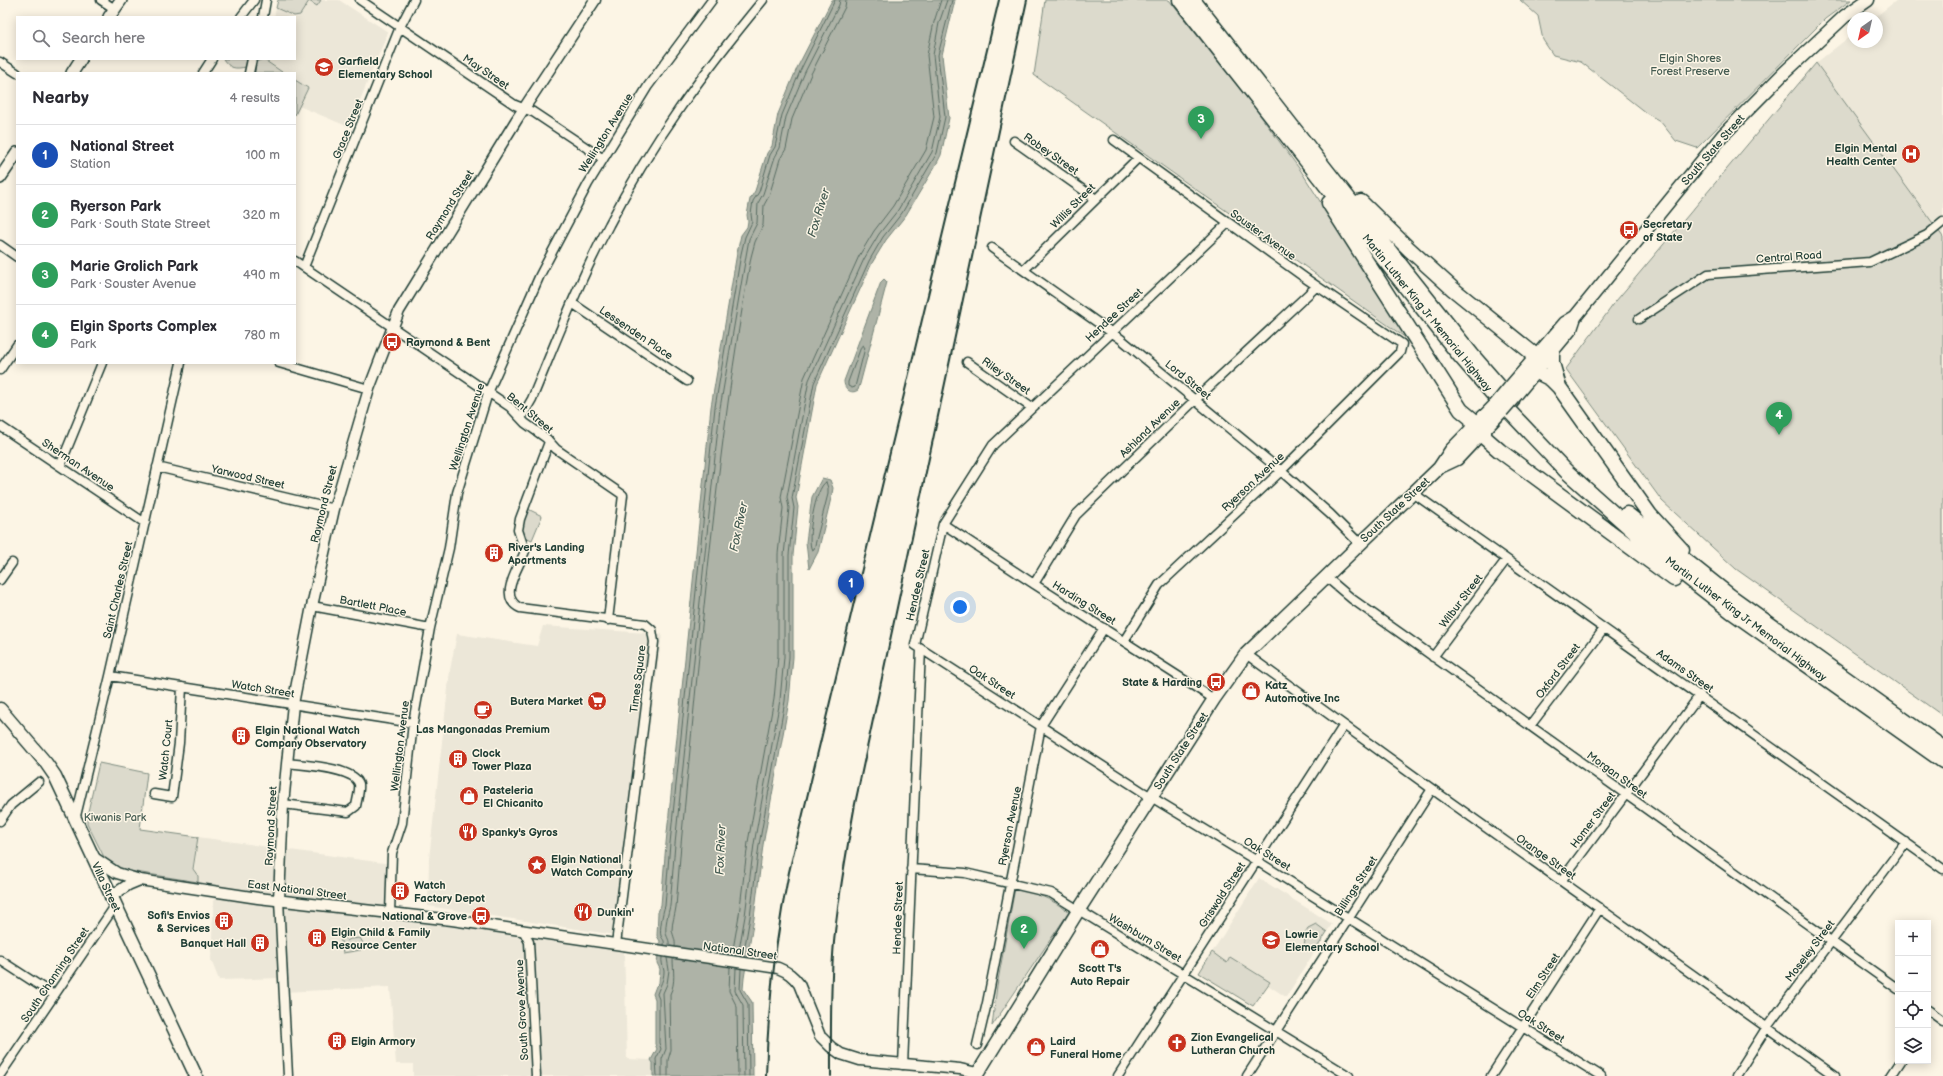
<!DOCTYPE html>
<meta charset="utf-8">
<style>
:root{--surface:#fff;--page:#f7f7f7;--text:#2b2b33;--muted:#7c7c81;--line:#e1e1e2;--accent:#c8321e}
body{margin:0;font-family:"Balsamiq Sans",sans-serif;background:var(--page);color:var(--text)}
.controls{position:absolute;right:12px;bottom:12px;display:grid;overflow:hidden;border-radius:0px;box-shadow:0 2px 10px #0003}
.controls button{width:36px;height:36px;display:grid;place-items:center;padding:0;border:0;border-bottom:1px solid var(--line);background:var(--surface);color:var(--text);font:20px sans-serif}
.compass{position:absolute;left:1847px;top:12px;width:36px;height:36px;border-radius:50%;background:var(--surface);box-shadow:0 2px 10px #0003;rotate:214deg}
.you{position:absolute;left:960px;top:607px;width:14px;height:14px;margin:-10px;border:3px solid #fff;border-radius:50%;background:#1a73e8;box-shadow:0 0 0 6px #1a73e833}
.badge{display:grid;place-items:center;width:26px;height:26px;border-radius:50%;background:var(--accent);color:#fff;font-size:13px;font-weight:700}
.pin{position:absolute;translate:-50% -33px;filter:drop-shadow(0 1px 2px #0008)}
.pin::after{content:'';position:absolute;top:21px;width:14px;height:12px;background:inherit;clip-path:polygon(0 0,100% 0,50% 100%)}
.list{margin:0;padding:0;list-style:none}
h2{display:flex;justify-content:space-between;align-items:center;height:52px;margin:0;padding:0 16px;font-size:17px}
h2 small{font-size:13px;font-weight:400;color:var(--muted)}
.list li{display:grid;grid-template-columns:26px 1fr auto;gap:12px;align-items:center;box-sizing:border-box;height:60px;padding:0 16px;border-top:1px solid var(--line)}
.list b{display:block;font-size:15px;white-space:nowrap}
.list p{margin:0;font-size:13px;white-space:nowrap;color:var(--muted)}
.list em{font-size:13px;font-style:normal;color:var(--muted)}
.icon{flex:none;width:22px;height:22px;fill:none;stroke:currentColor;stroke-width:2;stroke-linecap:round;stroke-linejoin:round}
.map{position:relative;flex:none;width:1943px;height:1076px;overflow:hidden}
.search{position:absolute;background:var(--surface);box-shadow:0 2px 10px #0003;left:16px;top:16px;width:280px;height:44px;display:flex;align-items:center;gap:10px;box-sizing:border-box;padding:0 14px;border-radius:0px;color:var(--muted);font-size:15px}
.panel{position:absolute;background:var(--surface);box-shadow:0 2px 10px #0003;left:16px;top:72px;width:280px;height:292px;border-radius:0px}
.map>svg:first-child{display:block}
.built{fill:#ece7d8}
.green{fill:#dcdacc;stroke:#7e8c80}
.water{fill:#aeb3a7;stroke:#758479}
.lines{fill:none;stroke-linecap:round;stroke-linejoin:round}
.shore{stroke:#586c62;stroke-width:1}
.minor-casing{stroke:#1f3d34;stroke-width:11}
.tertiary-casing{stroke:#1f3d34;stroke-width:13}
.secondary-casing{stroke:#1f3d34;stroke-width:14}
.primary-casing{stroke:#1f3d34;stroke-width:15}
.motorway-casing{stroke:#1f3d34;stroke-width:17}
.minor{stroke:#fcf5e5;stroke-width:8}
.tertiary{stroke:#fcf5e5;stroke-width:10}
.secondary{stroke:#fcf5e5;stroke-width:11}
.primary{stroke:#fcf5e5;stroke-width:12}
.motorway{stroke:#fcf5e5;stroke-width:14}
.rail{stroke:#1f3d34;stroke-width:2}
.primary-bridge-casing{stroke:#1f3d34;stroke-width:15;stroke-linecap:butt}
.primary-bridge{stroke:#fcf5e5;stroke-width:12}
.labels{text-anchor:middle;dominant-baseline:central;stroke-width:3;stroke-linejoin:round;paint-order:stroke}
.park-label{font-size:11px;fill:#455c52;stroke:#fcf5e5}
.poi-label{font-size:11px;font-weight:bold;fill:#1f3d34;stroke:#fcf5e5;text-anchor:start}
.street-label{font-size:11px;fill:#1f3d34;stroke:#fcf5e5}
.water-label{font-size:12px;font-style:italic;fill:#435a51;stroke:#fcf5e5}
</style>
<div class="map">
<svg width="1943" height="1076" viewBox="0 0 1943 1076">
<rect width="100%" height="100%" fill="#fcf5e5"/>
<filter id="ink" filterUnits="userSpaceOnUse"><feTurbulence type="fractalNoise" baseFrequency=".025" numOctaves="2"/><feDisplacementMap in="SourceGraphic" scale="8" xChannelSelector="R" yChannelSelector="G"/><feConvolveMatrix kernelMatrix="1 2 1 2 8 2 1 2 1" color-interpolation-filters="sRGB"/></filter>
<g filter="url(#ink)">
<path class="built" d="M278,0H339L388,32L349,127L299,106L308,88L295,80V73H284L264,61L265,59H295V17H274Z
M1897,0H1943V245L1816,63L1853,34V42H1877V18H1874Z
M543,626L662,634L622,936L428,906L429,859L450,670L457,634L537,646Z
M198,837L391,864L390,913L624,945L627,1059L651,1060L653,1063V1076H413V1064H396L390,987L283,992L282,978L219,980L211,960L214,891L192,888Z
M1259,878L1332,924L1286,997L1268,985L1253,1006L1199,973Z"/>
<path class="green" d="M278,0H321L317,6L309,1L300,15L294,16L276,8Z
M1045,0H1169L1254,107L1301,171L1406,338L1034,75Z
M1520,0H1851L1825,19L1697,148L1676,141L1660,121L1646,113L1581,62L1553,55L1543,40L1538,16Z
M223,59H247L246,67C235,69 230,69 223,59Z
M263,59L282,72L284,73H255L256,62Z
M1816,63L1943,237V716L1736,569L1662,501L1566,369L1616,301Z
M295,80L308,88L295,115Z
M528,509L542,516L532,540L525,537L522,529Z
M99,763L147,773L140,829L198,837L193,869L198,876V882L123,870L117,868L105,859L87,823V816Z
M1015,888C1038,894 1050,898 1069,912L992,1026L997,986Z
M1316,924L1327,932L1315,951L1304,945L1305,941L1302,937L1308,928Z
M340,936L345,937L347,941L350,939L360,938L363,943L361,950L343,953Z
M1212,952L1227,963L1230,957L1270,982L1253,1006L1199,973Z"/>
<path class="water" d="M832,0H955L942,55L949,118L941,155L937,163L906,215L886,240L872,263L817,384L796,498L798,507L793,555V657L789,701L763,845L754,918L744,978L743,989L752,1002L753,1076H653V1063L651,1060L657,1049L655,1044V999L653,994L656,986L659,983L660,969L657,963L660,941L657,936L658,912L661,905L666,843L711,407L737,253L741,235L747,227L748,221L747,215L750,199L755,191L767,153L772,146L778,114L797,68Z
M884,279L887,282L860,384L858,390C851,395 844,389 844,381L881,282Z
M822,478L830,480L833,488L832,494L818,552L809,569L806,542L812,497Z"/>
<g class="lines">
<path class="shore" d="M863,345L865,348L856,383L855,387L852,388L848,386V382L861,347Z
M826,482L828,488V494L814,549L812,550C806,542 815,487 826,482Z
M664,945C665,940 663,940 661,936C659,930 663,911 665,906L670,843L715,407L741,254L745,237L752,222L751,214L753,201L759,192L770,155L775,147L782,115L801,69L835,0
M669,946C670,940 667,938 666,933C665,925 668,914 670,906L675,844L720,408L746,256L749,239L757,223L758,203L763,194L775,157L780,148L786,117L805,72L839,5L840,0
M675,947C676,940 673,936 672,930C672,922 675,915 676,907L681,844C700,648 716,451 751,257L755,242L763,225L764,205L769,196L780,159L786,149L792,119L811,74L845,7L846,0
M732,955L739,915L748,842L774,699L778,656V554L783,508L781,497L804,378L859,256L874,231L893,206L926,150L934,117L927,55L934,22L941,0
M738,956L745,916L754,844L780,700L784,657V555L789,508L787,497L809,380L864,259L879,234L898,210L932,152L940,117L933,55L939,23L947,0
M743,957L750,917L759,845L785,701L789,657V555L794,508L792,498L814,383L869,261L883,237L902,213L937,153L945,117L938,55L952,0
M730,967L729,991L737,1007L738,1076
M736,968L735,991L743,1005L744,1076
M741,969L740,990L748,1004L749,1076
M657,1076L656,1059L661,1049L659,1043V999L657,994C660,985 664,980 664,971C663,966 661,962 662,957
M662,1076V1059L666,1049L663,993L667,984L669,970L667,958
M668,1076V1060L671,1050L670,994C676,982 673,971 673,959"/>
<g class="minor-casing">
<path id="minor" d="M101,0L115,9
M360,0L515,105L533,112L602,158
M241,17L254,0
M263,17L266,0
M0,62L17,73
M203,73L212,59
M249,73L252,59
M1114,140L1308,280L1402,344L1400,352L1281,471L1159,585L1124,641
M1014,141L1096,199
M1228,223L993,445L943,524L915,645L1143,792L1257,861L1601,1076
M0,245L17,257
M992,248L1121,339L1281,471L1330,514L1359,543
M295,261L510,407L525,423L546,438L556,449L623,495L608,620
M304,267L400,27L414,0
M1024,270L1138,158
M572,303L687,381
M1639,319L1708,274L1870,262L1927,235L1943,222
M967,362L1032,408
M279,363L369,389
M0,370L17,345
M521,418L532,399C556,341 579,281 609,225C650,144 705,70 763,0
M0,426L145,523
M549,442L520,519L518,530L525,551C519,568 497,597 520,608L645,624L652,630L654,642L616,944
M60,466L102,363
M157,467L334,509
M1413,493L1943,869
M943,524L1034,584L1214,699
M1325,576L1352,599L1410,640L1898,989
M0,580L12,563
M1034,584L1076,515L1196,399L1317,286
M312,606L430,628
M1246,654L1432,789L1835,1076
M1433,657L1506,560
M110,676L413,723
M1530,726L1604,629
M154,794L172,797L179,743L182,687
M283,804L348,812L356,806C357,800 360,790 359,784C354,767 302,765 287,763
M75,820L110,676L181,363
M0,821L11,805L39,782
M911,869L965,873L1051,893L1349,1076
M1561,881L1700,695
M279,900L288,1076
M390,913L392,853L402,823L413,723L430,628L449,548L457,493L488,393L540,275L588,184L648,86L712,0
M523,930L529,942L536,1076
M0,960L54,995
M1928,1010L1943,1021
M977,1045L987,1003L1041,726L1104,628
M903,1065L921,649
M0,1075L115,906
M1118,1076L1344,725
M1247,1076L1432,789
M1491,1076L1600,908
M1736,1076L1767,1027L1906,842
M1891,1076L1901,1061"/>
</g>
<g class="tertiary-casing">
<path id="tertiary" d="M93,857L117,873L140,880L258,898L452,920L778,968C788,972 793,976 799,984L820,1036L831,1047L841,1054L860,1060L960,1069L977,1073
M110,897L128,885L140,880
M279,900L283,804L293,704L312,606L334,509L369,389L399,311L517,119L595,0"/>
</g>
<g class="secondary-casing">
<path id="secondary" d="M109,17L121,0
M72,73L81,59
M0,178L17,153"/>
</g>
<g class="primary-casing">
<path id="primary" d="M1510,387L1565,323L1575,317
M1516,395L1571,329L1575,317L1723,135L1784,73L1845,16L1868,0
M1440,467L1457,459L1502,411
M0,709L46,763L55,776L196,1076
M976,1076L1078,911L1214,699L1246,654L1439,468L1451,450L1495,405"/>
</g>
<g class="motorway-casing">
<path id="motorway" d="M1180,0L1460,356L1492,393L1566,471L1668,562L1731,611L1943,761
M1193,0L1406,272L1472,355L1512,401
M1361,202L1409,249L1453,289L1531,352L1537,372L1551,379L1559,387
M1329,203L1461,410L1472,419L1473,428
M1552,352V363L1559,387L1650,515L1682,550
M1484,417V437L1500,451L1674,579
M1627,514L1730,596L1943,748"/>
</g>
<use href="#minor" class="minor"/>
<use href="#tertiary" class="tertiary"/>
<use href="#secondary" class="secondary"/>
<use href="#primary" class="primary"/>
<use href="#motorway" class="motorway"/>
<path class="rail" d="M766,1076C768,1007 775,940 789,872L999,0
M831,1076C831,1031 830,987 834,942C838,896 847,850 855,804L1027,0"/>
<g class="primary-bridge-casing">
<path id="primary-bridge" d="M1495,405L1510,387
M1502,411L1516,395"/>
</g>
<use href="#primary-bridge" class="primary-bridge"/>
</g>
</g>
<defs>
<g id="school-disc" transform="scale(1)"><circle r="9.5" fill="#c8321e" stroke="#fcf5e5"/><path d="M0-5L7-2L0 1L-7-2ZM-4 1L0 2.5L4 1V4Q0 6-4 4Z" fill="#fff"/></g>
<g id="hospital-disc" transform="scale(1)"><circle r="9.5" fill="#c8321e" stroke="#fcf5e5"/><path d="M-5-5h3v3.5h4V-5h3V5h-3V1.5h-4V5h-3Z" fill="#fff"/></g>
<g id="bus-disc" transform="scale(1)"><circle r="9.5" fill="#c8321e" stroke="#fcf5e5"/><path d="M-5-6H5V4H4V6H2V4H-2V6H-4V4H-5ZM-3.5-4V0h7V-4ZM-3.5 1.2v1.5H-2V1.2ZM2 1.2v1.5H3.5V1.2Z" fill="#fff"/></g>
<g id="building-disc" transform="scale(1)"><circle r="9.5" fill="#c8321e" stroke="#fcf5e5"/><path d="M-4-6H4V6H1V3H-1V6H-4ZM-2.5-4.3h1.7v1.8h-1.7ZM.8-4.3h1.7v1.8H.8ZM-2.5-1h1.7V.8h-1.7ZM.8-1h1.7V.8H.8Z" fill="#fff"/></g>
<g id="shop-disc" transform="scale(1)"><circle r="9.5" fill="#c8321e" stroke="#fcf5e5"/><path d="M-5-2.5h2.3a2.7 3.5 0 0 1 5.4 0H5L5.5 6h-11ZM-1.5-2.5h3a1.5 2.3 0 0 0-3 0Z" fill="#fff"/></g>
<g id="supermarket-disc" transform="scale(1)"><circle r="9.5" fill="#c8321e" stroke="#fcf5e5"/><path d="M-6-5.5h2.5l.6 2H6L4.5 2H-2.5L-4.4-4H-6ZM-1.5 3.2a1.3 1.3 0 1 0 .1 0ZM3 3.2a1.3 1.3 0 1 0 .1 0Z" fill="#fff"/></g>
<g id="cafe-disc" transform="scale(1)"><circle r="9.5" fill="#c8321e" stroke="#fcf5e5"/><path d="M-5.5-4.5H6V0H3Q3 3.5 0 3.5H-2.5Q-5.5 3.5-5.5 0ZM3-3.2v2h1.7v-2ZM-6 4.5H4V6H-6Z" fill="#fff"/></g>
<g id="restaurant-disc" transform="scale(1)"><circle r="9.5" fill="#c8321e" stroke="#fcf5e5"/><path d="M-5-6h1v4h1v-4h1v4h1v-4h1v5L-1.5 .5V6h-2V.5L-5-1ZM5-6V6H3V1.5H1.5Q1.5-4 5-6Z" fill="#fff"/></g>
<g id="sight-disc" transform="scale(1)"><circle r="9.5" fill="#c8321e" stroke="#fcf5e5"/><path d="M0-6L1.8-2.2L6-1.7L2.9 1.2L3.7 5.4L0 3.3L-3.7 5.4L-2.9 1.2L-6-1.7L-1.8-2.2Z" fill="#fff"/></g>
<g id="church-disc" transform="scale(1)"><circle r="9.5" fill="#c8321e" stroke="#fcf5e5"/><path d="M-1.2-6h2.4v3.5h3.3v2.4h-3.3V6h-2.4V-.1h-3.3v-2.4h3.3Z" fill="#fff"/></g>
</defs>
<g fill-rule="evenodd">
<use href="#school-disc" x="324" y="67"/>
<use href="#hospital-disc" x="1911" y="154"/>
<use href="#bus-disc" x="1629" y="230"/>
<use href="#bus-disc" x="392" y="342"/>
<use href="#building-disc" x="494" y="553"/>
<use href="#bus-disc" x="1216" y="682"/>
<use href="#shop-disc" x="1251" y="691"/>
<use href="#supermarket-disc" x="597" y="701"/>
<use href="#cafe-disc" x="483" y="710"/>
<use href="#building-disc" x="241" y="736"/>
<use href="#building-disc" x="458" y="759"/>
<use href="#shop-disc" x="469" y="796"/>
<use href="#restaurant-disc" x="468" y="832"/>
<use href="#sight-disc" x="537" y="865"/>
<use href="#building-disc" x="400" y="891"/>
<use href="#restaurant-disc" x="583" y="912"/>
<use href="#bus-disc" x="481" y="916"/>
<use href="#building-disc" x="224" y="921"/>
<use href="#building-disc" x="317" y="938"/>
<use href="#school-disc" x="1271" y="940"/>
<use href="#building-disc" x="260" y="943"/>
<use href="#shop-disc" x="1100" y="949"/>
<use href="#building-disc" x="337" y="1041"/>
<use href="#church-disc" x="1177" y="1043"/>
<use href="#shop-disc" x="1036" y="1047"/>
</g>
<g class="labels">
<g class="park-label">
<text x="1690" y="58">Elgin Shores<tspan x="1690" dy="13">Forest Preserve</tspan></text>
<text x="115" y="817">Kiwanis Park</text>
</g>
<g class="poi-label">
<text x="338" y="61">Garfield<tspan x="338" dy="13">Elementary School</tspan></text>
<text x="1897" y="148" text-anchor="end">Elgin Mental<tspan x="1897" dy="13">Health Center</tspan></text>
<text x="1643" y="224">Secretary<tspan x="1643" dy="13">of State</tspan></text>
<text x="406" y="342">Raymond &amp; Bent</text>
<text x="508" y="547">River's Landing<tspan x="508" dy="13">Apartments</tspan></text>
<text x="1202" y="682" text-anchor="end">State &amp; Harding</text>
<text x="1265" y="685">Katz<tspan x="1265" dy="13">Automotive Inc</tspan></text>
<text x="583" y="701" text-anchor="end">Butera Market</text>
<text x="483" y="729" text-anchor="middle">Las Mangonadas Premium</text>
<text x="255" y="730">Elgin National Watch<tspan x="255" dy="13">Company Observatory</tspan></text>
<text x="472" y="753">Clock<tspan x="472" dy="13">Tower Plaza</tspan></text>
<text x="483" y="790">Pasteleria<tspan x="483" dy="13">El Chicanito</tspan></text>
<text x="482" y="832">Spanky's Gyros</text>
<text x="551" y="859">Elgin National<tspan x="551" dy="13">Watch Company</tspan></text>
<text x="414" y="885">Watch<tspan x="414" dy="13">Factory Depot</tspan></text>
<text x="597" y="912">Dunkin'</text>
<text x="210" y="915" text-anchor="end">Sofi's Envios<tspan x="210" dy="13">&amp; Services</tspan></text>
<text x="467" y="916" text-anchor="end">National &amp; Grove</text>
<text x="331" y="932">Elgin Child &amp; Family<tspan x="331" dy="13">Resource Center</tspan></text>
<text x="1285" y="934">Lowrie<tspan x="1285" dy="13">Elementary School</tspan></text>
<text x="246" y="943" text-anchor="end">Banquet Hall</text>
<text x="1100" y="968" text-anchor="middle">Scott T's<tspan x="1100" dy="13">Auto Repair</tspan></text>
<text x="1191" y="1037">Zion Evangelical<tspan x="1191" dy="13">Lutheran Church</tspan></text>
<text x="351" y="1041">Elgin Armory</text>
<text x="1050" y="1041">Laird<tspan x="1050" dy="13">Funeral Home</tspan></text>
</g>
<g class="street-label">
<text transform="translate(486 72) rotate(34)">May Street</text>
<text transform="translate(348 129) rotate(-68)">Grace Street</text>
<text transform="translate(606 133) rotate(-58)">Wellington Avenue</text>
<text transform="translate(1713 150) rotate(-49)">South State Street</text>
<text transform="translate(1051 154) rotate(35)">Robey Street</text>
<text transform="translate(450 205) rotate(-58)">Raymond Street</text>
<text transform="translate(1073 206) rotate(-45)">Willis Street</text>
<text transform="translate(1263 235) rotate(36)">Souster Avenue</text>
<text transform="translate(1789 257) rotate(-4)">Central Road</text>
<text transform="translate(1427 313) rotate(51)">Martin Luther King Jr Memorial Highway</text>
<text transform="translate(1114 315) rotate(-43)">Hendee Street</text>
<text transform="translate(636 333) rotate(34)">Lessenden Place</text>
<text transform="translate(1006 376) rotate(35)">Riley Street</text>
<text transform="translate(1188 380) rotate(39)">Lord Street</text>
<text transform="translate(530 413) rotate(40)">Bent Street</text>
<text transform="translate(467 427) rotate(-72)">Wellington Avenue</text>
<text transform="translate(1150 428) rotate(-44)">Ashland Avenue</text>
<text transform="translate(78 465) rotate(34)">Sherman Avenue</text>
<text transform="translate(248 477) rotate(13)">Yarwood Street</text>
<text transform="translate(1253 482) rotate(-43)">Ryerson Avenue</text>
<text transform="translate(324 504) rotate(-76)">Raymond Street</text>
<text transform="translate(1395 510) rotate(-43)">South State Street</text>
<text transform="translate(918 585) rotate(-77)">Hendee Street</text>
<text transform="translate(118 590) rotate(-77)">Saint Charles Street</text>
<text transform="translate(1461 601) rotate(-53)">Wilbur Street</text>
<text transform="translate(1084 603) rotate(32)">Harding Street</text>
<text transform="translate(373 606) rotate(11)">Bartlett Place</text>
<text transform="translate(1746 619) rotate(37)">Martin Luther King Jr Memorial Highway</text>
<text transform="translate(1558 671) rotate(-53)">Oxford Street</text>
<text transform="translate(1685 671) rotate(35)">Adams Street</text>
<text transform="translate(638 679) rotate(-83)">Times Square</text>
<text transform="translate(992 682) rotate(33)">Oak Street</text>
<text transform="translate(263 689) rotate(9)">Watch Street</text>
<text transform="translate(400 746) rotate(-83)">Wellington Avenue</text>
<text transform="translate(166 750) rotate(-84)">Watch Court</text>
<text transform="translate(1181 751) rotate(-57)">South State Street</text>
<text transform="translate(1617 775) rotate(36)">Morgan Street</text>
<text transform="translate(1593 820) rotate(-53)">Homer Street</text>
<text transform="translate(271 826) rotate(-87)">Raymond Street</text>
<text transform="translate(1010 826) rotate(-79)">Ryerson Avenue</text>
<text transform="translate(1267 854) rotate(32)">Oak Street</text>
<text transform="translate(1546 857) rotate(35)">Orange Street</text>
<text transform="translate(1356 886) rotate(-57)">Billings Street</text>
<text transform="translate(106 887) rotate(65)">Villa Street</text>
<text transform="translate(297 890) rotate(7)">East National Street</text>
<text transform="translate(1222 895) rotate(-57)">Griswold Street</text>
<text transform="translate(898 918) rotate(-88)">Hendee Street</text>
<text transform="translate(1145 938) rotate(31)">Washburn Street</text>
<text transform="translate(740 951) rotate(8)">National Street</text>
<text transform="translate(1810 951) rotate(-53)">Moseley Street</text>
<text transform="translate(55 975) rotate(-56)">South Channing Street</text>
<text transform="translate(1543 976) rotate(-57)">Elm Street</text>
<text transform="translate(522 1010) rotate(-93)">South Grove Avenue</text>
<text transform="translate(1541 1026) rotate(32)">Oak Street</text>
</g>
<g class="water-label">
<text transform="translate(819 213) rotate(-73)">Fox River</text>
<text transform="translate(739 527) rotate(-78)">Fox River</text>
<text transform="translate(721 850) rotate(-88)">Fox River</text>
</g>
</g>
</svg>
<div class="controls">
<button>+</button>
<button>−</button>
<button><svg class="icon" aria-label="locate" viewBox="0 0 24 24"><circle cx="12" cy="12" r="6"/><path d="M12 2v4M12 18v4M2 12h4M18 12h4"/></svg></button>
<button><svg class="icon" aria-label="layers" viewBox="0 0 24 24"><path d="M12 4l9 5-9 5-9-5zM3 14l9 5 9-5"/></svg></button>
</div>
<svg class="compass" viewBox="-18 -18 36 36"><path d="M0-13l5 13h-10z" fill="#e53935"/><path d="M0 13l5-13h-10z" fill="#7c7c81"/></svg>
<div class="you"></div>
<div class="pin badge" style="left:851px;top:603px;background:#1a4fb4">1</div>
<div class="pin badge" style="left:1024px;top:949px;background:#2e9e5b">2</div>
<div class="pin badge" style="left:1201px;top:139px;background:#2e9e5b">3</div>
<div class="pin badge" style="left:1779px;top:435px;background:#2e9e5b">4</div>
<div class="search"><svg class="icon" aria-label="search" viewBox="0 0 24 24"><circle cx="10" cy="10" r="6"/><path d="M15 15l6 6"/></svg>Search here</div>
<section class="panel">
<h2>Nearby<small>4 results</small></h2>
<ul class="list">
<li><span class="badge" style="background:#1a4fb4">1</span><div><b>National Street</b><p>Station</p></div><em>100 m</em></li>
<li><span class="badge" style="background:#2e9e5b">2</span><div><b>Ryerson Park</b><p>Park · South State Street</p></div><em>320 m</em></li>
<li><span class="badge" style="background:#2e9e5b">3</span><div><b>Marie Grolich Park</b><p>Park · Souster Avenue</p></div><em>490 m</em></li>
<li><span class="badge" style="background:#2e9e5b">4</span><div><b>Elgin Sports Complex</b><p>Park</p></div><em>780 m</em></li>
</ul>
</section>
</div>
